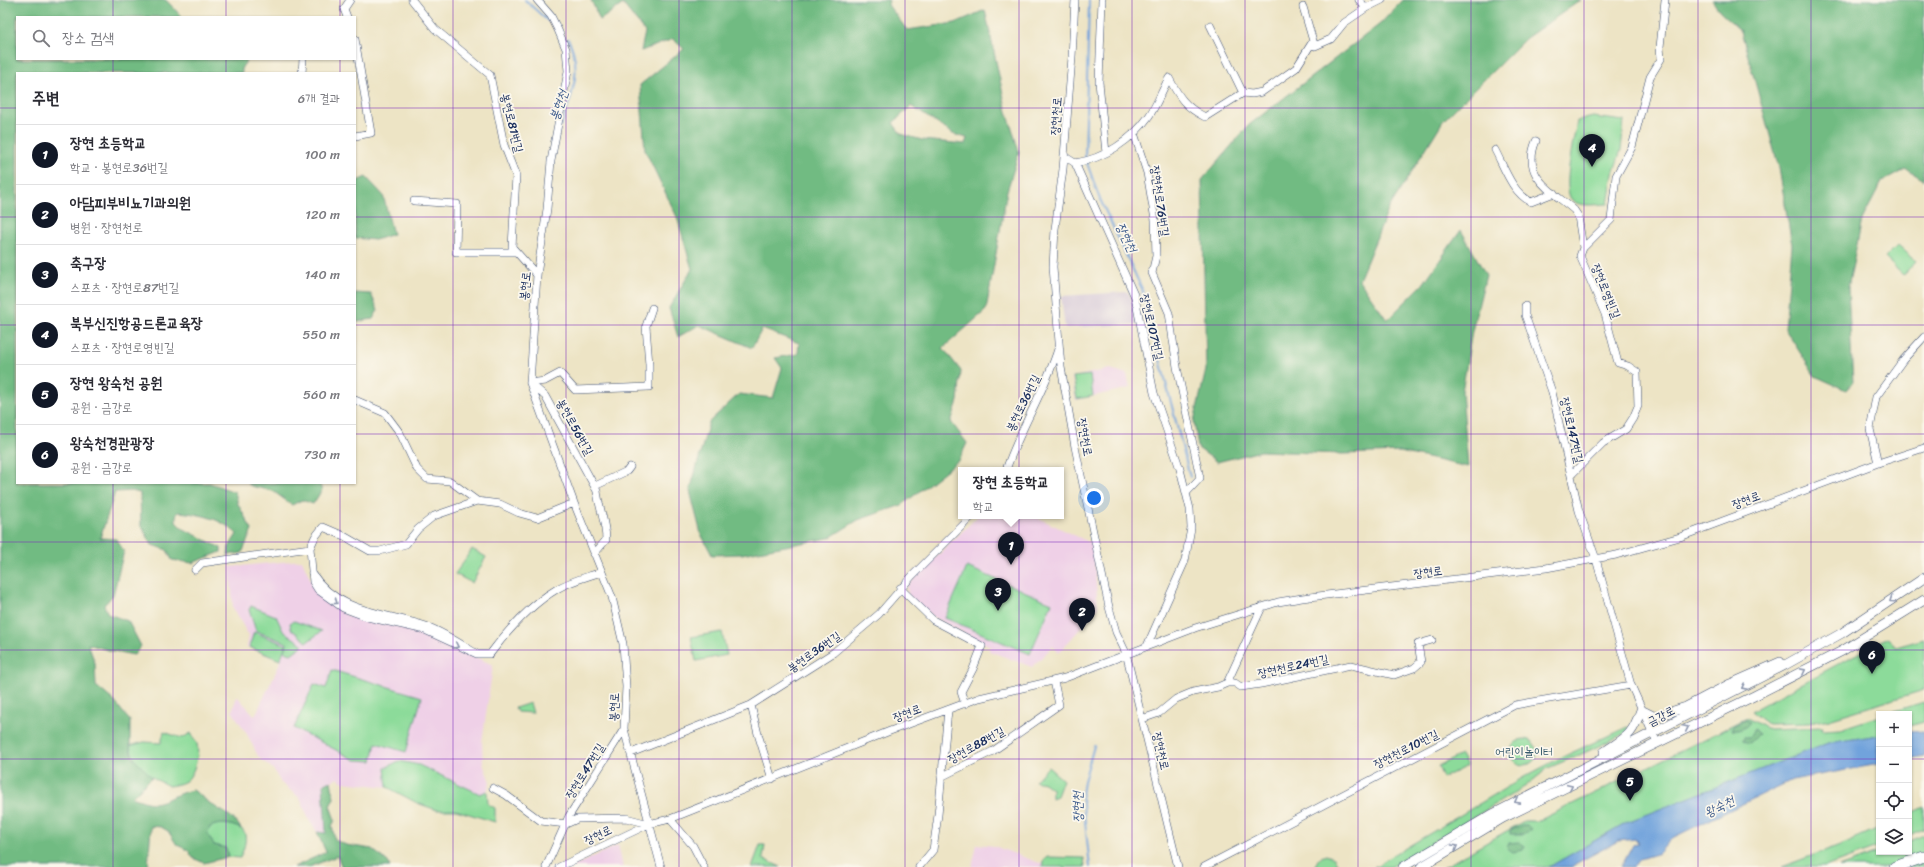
<!DOCTYPE html>
<html lang="ko">
<meta charset="utf-8">
<style>
:root{--surface:#fff;--page:#f7f7f7;--text:#2b2b33;--muted:#7c7c81;--line:#e1e1e2;--accent:#111827}
body{margin:0;font-family:Sriracha,"Poor Story",sans-serif;background:var(--page);color:var(--text)}
.controls{position:absolute;right:12px;bottom:12px;display:grid;overflow:hidden;border-radius:0px;box-shadow:0 1px 3px #0004}
.controls button{width:36px;height:36px;display:grid;place-items:center;padding:0;border:0;border-bottom:1px solid var(--line);background:var(--surface);color:var(--text);font:20px sans-serif}
.you{position:absolute;left:1094px;top:498px;width:14px;height:14px;margin:-10px;border:3px solid #fff;border-radius:50%;background:#1a73e8;box-shadow:0 0 0 6px #1a73e833}
.badge{display:grid;place-items:center;width:26px;height:26px;border-radius:50%;background:var(--accent);color:#fff;font-size:13px;font-weight:700}
.pin{position:absolute;translate:-50% -33px;filter:drop-shadow(0 1px 2px #0008)}
.pin::after{content:'';position:absolute;top:21px;width:14px;height:12px;background:inherit;clip-path:polygon(0 0,100% 0,50% 100%)}
.popup{position:absolute;left:958px;top:467px;width:106px;height:52px;box-sizing:border-box;display:grid;place-content:center;border-radius:0px;background:var(--surface);filter:drop-shadow(0 1px 3px #0005);font-size:13px;white-space:nowrap;color:var(--muted)}
.popup b{font-size:15px;color:var(--text)}
.popup::after{content:'';position:absolute;left:50%;top:100%;margin-left:-8px;border:8px solid transparent;border-top-color:var(--surface)}
.list{margin:0;padding:0;list-style:none}
h2{display:flex;justify-content:space-between;align-items:center;height:52px;margin:0;padding:0 16px;font-size:17px}
h2 small{font-size:13px;font-weight:400;color:var(--muted)}
.list li{display:grid;grid-template-columns:26px 1fr auto;gap:12px;align-items:center;box-sizing:border-box;height:60px;padding:0 16px;border-top:1px solid var(--line)}
.list b{display:block;font-size:15px;white-space:nowrap}
.list p{margin:0;font-size:13px;white-space:nowrap;color:var(--muted)}
.list em{font-size:13px;font-style:normal;color:var(--muted)}
.icon{flex:none;width:22px;height:22px;fill:none;stroke:currentColor;stroke-width:2;stroke-linecap:round;stroke-linejoin:round}
.map{position:relative;flex:none;width:1924px;height:867px;overflow:hidden}
.search{position:absolute;background:var(--surface);box-shadow:0 1px 3px #0004;left:16px;top:16px;width:340px;height:44px;display:flex;align-items:center;gap:10px;box-sizing:border-box;padding:0 14px;border-radius:0px;color:var(--muted);font-size:15px}
.panel{position:absolute;background:var(--surface);box-shadow:0 1px 3px #0004;left:16px;top:72px;width:340px;height:412px;border-radius:0px}
.map>svg:first-child{display:block}
.built{fill:#efd0e7}
.industrial{fill:#cdbed3}
.green{fill:#8cdb9a;stroke:#54857c}
.forest{fill:#71bb82;stroke:#467570;fill-rule:evenodd}
.water{fill:#71a3dc;stroke:#46699d}
.lines{fill:none;stroke-linecap:round;stroke-linejoin:round}
.stream{stroke:#71a3dc;stroke-width:2}
.minor-casing{stroke:#3a4a6d;stroke-width:8}
.major-casing{stroke:#3a4a6d;stroke-width:10}
.highway-casing{stroke:#3a4a6d;stroke-width:12}
.minor{stroke:#fff;stroke-width:7}
.major{stroke:#fff;stroke-width:9}
.highway{stroke:#fff;stroke-width:11}
.oneway{stroke:#8d97ae}
.grid{fill:none;stroke:#7b2cbf;stroke-width:1;stroke-opacity:0.55}
.labels{text-anchor:middle;stroke-width:3.5;stroke-linejoin:round;paint-order:stroke}
.street-label{font-size:12px;fill:#1b2f5e;stroke:#fbf7ec}
.park-label{font-size:12px;fill:#375a6d;stroke:#fbf7ec}
.water-label{font-size:13px;font-style:italic;fill:#39588a;stroke:#fbf7ec}
</style>
<div class="map">
<svg width="1924" height="867" viewBox="0 0 1924 867">
<rect width="100%" height="100%" fill="#fbf7ec"/>
<filter id="ink" filterUnits="userSpaceOnUse"><feTurbulence type="fractalNoise" baseFrequency=".025" numOctaves="2"/><feDisplacementMap in="SourceGraphic" scale="8" xChannelSelector="R" yChannelSelector="G"/><feConvolveMatrix kernelMatrix="1 2 1 2 8 2 1 2 1" color-interpolation-filters="sRGB"/></filter>
<filter id="wash" filterUnits="userSpaceOnUse"><feTurbulence type="fractalNoise" baseFrequency=".012" numOctaves="4" result="noise"/><feDisplacementMap in="SourceGraphic" scale="16" xChannelSelector="R" yChannelSelector="G"/><feGaussianBlur stdDeviation="0.9" result="paint"/><feColorMatrix in="noise" values="0 0 0 0 0 0 0 0 0 0 0 0 0 0 0 0 0 1.4 0 .05"/><feComposite in="paint" operator="in"/></filter>
<g filter="url(#wash)">
<rect width="100%" height="100%" fill="#ede4c5"/>
<path class="built" d="M1110 369 1127 374 1130 388 1076 400 1072 377Z
M978 516H1034L1093 544 1098 608 1059 653 1053 646 1032 667 989 651 990 646 933 617 908 595 907 586Z
M302 560 316 592 347 615 423 632 493 665 482 742 483 764 490 782 487 791 480 794 419 765 385 769 387 787 343 782 338 778 323 785 326 833 317 832 309 820 300 798 281 783 273 769 259 758 247 734 232 711 237 696 255 716 281 661 247 647 249 636 233 608 230 567Z
M977 844 994 846 1042 864V867H972Z
M618 845 623 867H572Z"/>
<path class="industrial" d="M1128 292 1136 308 1139 324 1065 328 1061 296Z"/>
<path class="green" d="M1593 117 1624 121 1621 150 1613 174 1608 204C1598 204 1580 208 1572 200 1561 190 1575 135 1577 121Z
M1898 245 1916 261 1903 275 1885 258Z
M1090 375 1093 396 1077 399 1073 377Z
M472 549 486 557 472 583 455 574Z
M967 567 1052 603 1030 654 945 618Z
M251 606 276 616 283 631 302 644V646L291 654 285 652 287 643 256 631 249 610Z
M294 621 322 631 307 642 291 629 290 623Z
M254 632 286 645 280 660 249 647Z
M722 632 727 655 696 661 691 637Z
M1888 637 1896 647 1924 639V690L1829 719 1809 723 1768 724 1751 711Z
M332 670 422 697 406 752 376 743 372 761 355 760 294 728 314 684 326 688Z
M1924 702V722L1909 726V714H1884Z
M530 703 533 713 517 712 515 708Z
M1879 716V735L1828 743 1627 822 1549 867H1444L1524 821H1538L1747 718 1769 729 1823 727 1822 730H1824L1840 729Z
M1627 727 1629 728 1626 733 1584 753 1548 768 1526 786 1391 867H1374L1524 777 1556 760Z
M164 732 182 738 191 733C193 737 196 741 197 744 200 754 194 774 187 780 182 784 175 785 169 786 151 778 134 766 130 746L144 742 161 743Z
M1511 752a13 13 0 1 1 26 0a13 13 0 1 1-26 0Z
M1461 755 1467 766 1443 778 1438 766Z
M399 761 419 765 480 794 487 791 488 804 495 808V822L456 810H437L417 803 387 787 385 768Z
M1048 767 1063 780 1057 796 1052 798V789L1044 783 1035 781Z
M1924 807V829L1909 835V814Z
M217 824C246 823 251 833 240 858L228 857 226 848 214 845 207 833 210 827Z
M1879 828V847L1825 867H1782L1845 843Z
M1924 835V867H1839L1879 852H1909V841Z
M760 845H765L763 859 781 867H752Z
M1326 855 1334 858 1339 867H1314L1319 858Z
M1048 857 1084 858 1085 867H1042L1044 859Z"/>
<path class="forest" d="M0 0H166L182 17H17V59H248L242 67V73H17V483H210L235 492 238 504 252 530 242 553 228 555 229 547 237 534C221 518 200 514 178 512L176 516V522L182 528 221 548V552L192 563 172 560 167 550 152 545 141 525 140 493 132 491 115 492 100 538 116 539 124 551 113 595 104 605 108 614 128 621 141 646 134 655 108 650 88 644 95 663 96 686 114 701 130 721V746L132 757 152 777 132 797C138 799 147 803 154 803 165 802 179 792 193 790 199 794 205 800 211 804 222 812 235 816 241 829 230 824 222 822 210 827L207 833 214 845 226 848 228 857 204 863 193 858 188 850 177 845 168 831 161 827 151 826 148 867H0Z
M591 0H889L888 5 907 30 955 23 985 10 1006 108 1019 152 1007 191 986 310 943 348 961 371 958 401 951 422 967 443 959 460 902 505 858 520 829 538 742 554 712 555 701 534 690 491 709 422 739 394 773 398 782 368 775 358 798 354 799 343 762 329 752 348 699 325 678 337 669 308 692 269 677 217 645 150 640 85 684 49 673 39 641 51 645 32 623 4 600 20ZM911 106 953 134 967 138 965 144 922 140 901 134 893 123Z
M1403 0H1581L1526 38 1443 121 1389 208 1359 280 1387 320 1423 284 1461 230 1486 275 1472 331 1462 392 1468 467 1400 452 1343 454 1261 451 1217 462 1198 448 1194 421 1206 370 1202 180 1249 125 1380 24Z
M1712 0H1924V180L1906 169 1882 182 1862 220 1848 288 1853 382 1846 390 1815 376 1785 329 1792 245 1779 168 1741 31 1720 12Z
M366 177 383 195 393 234 375 240 355 238V182Z
M355 293 371 294 378 310 373 319 355 322Z
M247 483H319L322 490 313 504 302 500 292 505 273 491 251 486Z
M1745 720 1750 722C1746 728 1739 731 1732 730L1734 726Z
M1755 729 1759 734 1750 743 1746 742 1742 739 1744 737H1750Z
M331 781 334 798 330 806 335 820 332 826 335 840 346 845 372 849 388 862 390 867H342L337 856 309 867H294L326 852 317 832 326 833 323 785Z
M1522 825H1527L1531 829 1523 834H1510V830Z
M1519 842 1525 846 1523 850 1513 852 1507 848 1509 843Z"/>
<path class="water" d="M1924 731V756L1909 759V732Z
M1879 735V764L1792 780 1672 838 1659 853 1639 859 1633 867H1621L1633 845 1638 843 1636 839 1618 841 1575 864 1573 867H1549L1627 822 1828 743Z"/>
<g class="lines">
<path class="stream" d="M525 0 548 21
M561 126C571 98 584 68 568 39
M1085 159 1089 0
M1087 163 1099 197 1142 289 1190 477
M1090 867 1082 795 1084 781 1094 746"/>
</g>
</g>
<g filter="url(#ink)">
<g class="lines">
<defs>
<path id="minor" d="M412 0 435 29 490 75 504 145 516 176 512 247 537 275
M537 0 551 16 558 30 566 49 568 71 551 161 547 209 537 275 530 383 574 503 612 597 623 644 626 687 624 729 661 867
M1075 0 1072 57 1063 169 1055 229 1053 267 1061 367 1075 447 1109 607 1116 632 1126 653 1178 867
M1102 0 1099 82 1106 153
M1359 0 1366 8
M1303 7 1313 41
M347 17 344 9 350 0
M1210 25 1243 93
M355 39 371 133 355 136
M302 73 303 59
M1169 78C1179 97 1185 107 1205 117L1243 93 1252 94 1262 92 1296 68 1313 41 1315 46 1331 39 1344 23 1366 8 1382 0
M1134 133 1147 173 1155 220 1156 256 1152 273 1169 313 1177 367 1200 478 1187 492
M1536 141C1521 177 1551 190 1574 210L1578 216 1583 248
M1495 150C1505 169 1512 192 1531 202L1554 193
M1064 156 1075 163 1135 297 1154 393 1180 469 1190 509 1191 528 1185 561 1147 646
M1075 163C1104 159 1132 140 1149 116 1157 105 1162 90 1169 78
M414 201 457 204 456 252H516
M1525 306V315L1552 392 1579 511 1596 559 1631 685 1657 743
M530 383 545 381 560 373 575 390 649 387V365L646 326 652 308
M530 383 545 396 597 491C599 508 606 523 606 540L594 554
M355 400 385 413 400 433 417 469 427 479 450 481 477 501
M1878 463 1870 429 1876 397 1903 360 1924 337
M1006 470C1020 428 1045 391 1058 349
M1571 475 1603 443 1626 429 1633 418 1638 406 1637 372 1628 366 1618 363 1605 314 1580 256 1583 248 1611 220 1616 176 1632 147 1650 77 1661 59 1660 47 1665 0
M595 486 627 471 630 467
M195 570 202 563 310 548
M312 573C338 614 385 612 426 626 443 632 461 644 477 654L425 630 367 617 343 608 318 590 313 582 310 548 315 537 323 527 344 536 370 551H380L406 544 418 529 434 516 477 501 500 504 519 513 537 518 574 503
M900 588 933 620 982 646 973 669 961 692 965 704
M477 654H490C509 629 530 605 557 589 570 581 587 577 601 572
M1227 683 1262 607
M751 705 758 734 772 779
M1142 719 1159 713 1176 699 1193 692 1218 687 1227 683H1235L1241 687 1261 684 1351 665 1394 675 1414 668 1421 662 1418 644 1432 640
M631 753 751 705 833 653 879 614 912 576 972 516
M941 777 993 751 1059 705 1054 681
M493 788 506 795 541 821 566 824 577 819 626 818 649 824
M670 819 693 846 704 867
M546 867 569 816 624 729
M559 867 649 824 670 819 890 731 979 698 1065 678 1195 628 1278 602 1302 598 1546 568 1616 555 1680 537 1878 463 1924 448
M919 867 933 850 938 815 948 710
M1204 867 1515 705 1631 685"/>
<path id="major" d="M1604 752C1627 736 1631 738 1641 710L1655 717 1686 707 1730 684 1780 662
M1403 867 1491 815 1785 665 1842 633 1924 578
M1421 867 1503 818 1754 696 1842 651 1924 600"/>
<path id="highway" d="M1895 867 1924 857"/>
</defs>
<use href="#minor" class="minor-casing"/>
<use href="#major" class="major-casing"/>
<use href="#highway" class="highway-casing"/>
<use href="#minor" class="minor"/>
<use href="#major" class="major"/>
<use href="#highway" class="highway"/>
</g>
<defs><path id="oneway-chevron" d="M-2-3.5L2.5 0L-2 3.5" fill="none" stroke-width="1.6" stroke-linecap="round" stroke-linejoin="round"/></defs>
<g class="oneway">
<use href="#oneway-chevron" transform="translate(1892 600) rotate(145)"/>
<use href="#oneway-chevron" transform="translate(335 602) rotate(36)"/>
<use href="#oneway-chevron" transform="translate(456 646) rotate(25)"/>
<use href="#oneway-chevron" transform="translate(1803 671) rotate(-27)"/>
<use href="#oneway-chevron" transform="translate(1744 687) rotate(153)"/>
<use href="#oneway-chevron" transform="translate(1686 728) rotate(-25)"/>
<use href="#oneway-chevron" transform="translate(1570 787) rotate(-25)"/>
<use href="#oneway-chevron" transform="translate(1517 801) rotate(152)"/>
<use href="#oneway-chevron" transform="translate(1455 847) rotate(-31)"/>
</g>
</g>
<path class="grid" d="M113 0V17M226 0V17M340 0V17M453 0V867M566 0V867M679 0V867M792 0V867M905 0V867M1019 0V867M1132 0V867M1245 0V867M1358 0V867M1471 0V867M1584 0V867M1698 0V867M1811 0V867M113 59V73M226 59V73M340 59V73M0 108H17M355 108H1924M0 217H17M355 217H1924M0 325H17M355 325H1924M0 434H17M355 434H1924M113 483V867M226 483V867M340 483V867M0 542H1924M0 650H1924M0 759H1879M1909 759H1924"/>
<g class="labels">
<g class="street-label">
<text transform="translate(1056 116) rotate(-86)" y="4">장현천로</text>
<text transform="translate(512 123) rotate(76)" y="4">봉현로81번길</text>
<text transform="translate(1160 201) rotate(82)" y="4">장현천로76번길</text>
<text transform="translate(525 286) rotate(-84)" y="4">봉현로</text>
<text transform="translate(1606 291) rotate(68)" y="4">장현로영빈길</text>
<text transform="translate(1152 327) rotate(77)" y="4">장현로107번길</text>
<text transform="translate(1023 403) rotate(-64)" y="4">봉현로36번길</text>
<text transform="translate(575 427) rotate(61)" y="4">봉현로56번길</text>
<text transform="translate(1572 430) rotate(77)" y="4">장현로147번길</text>
<text transform="translate(1085 437) rotate(80)" y="4">장현천로</text>
<text transform="translate(1746 500) rotate(-20)" y="4">장현로</text>
<text transform="translate(1428 572) rotate(-7)" y="4">장현로</text>
<text transform="translate(814 652) rotate(-35)" y="4">봉현로36번길</text>
<text transform="translate(1293 666) rotate(-12)" y="4">장현천로24번길</text>
<text transform="translate(614 707) rotate(-87)" y="4">봉현로</text>
<text transform="translate(907 713) rotate(-20)" y="4">장현로</text>
<text transform="translate(1661 716) rotate(-27)" y="4">금강로</text>
<text transform="translate(976 745) rotate(-29)" y="4">장현로88번길</text>
<text transform="translate(1406 749) rotate(-27)" y="4">장현천로10번길</text>
<text transform="translate(1161 751) rotate(77)" y="4">장현천로</text>
<text transform="translate(585 771) rotate(-58)" y="4">장현로47번길</text>
<text transform="translate(598 835) rotate(-25)" y="4">장현로</text>
</g>
<g class="park-label">
<text x="1524" y="756">어린이놀이터</text>
</g>
<g class="water-label">
<text transform="translate(558 105) rotate(-71)" y="5">봉현천</text>
<text transform="translate(1127 237) rotate(65)" y="5">장현천</text>
<text transform="translate(1719 806) rotate(-27)" y="5">왕숙천</text>
<text transform="translate(1077 807) rotate(-91)" y="5">장현천</text>
</g>
</g>
</svg>
<div class="controls">
<button>+</button>
<button>−</button>
<button><svg class="icon" aria-label="locate" viewBox="0 0 24 24"><circle cx="12" cy="12" r="6"/><path d="M12 2v4M12 18v4M2 12h4M18 12h4"/></svg></button>
<button><svg class="icon" aria-label="layers" viewBox="0 0 24 24"><path d="M12 4l9 5-9 5-9-5zM3 14l9 5 9-5"/></svg></button>
</div>
<div class="you"></div>
<div class="pin badge" style="left:1011px;top:565px">1</div>
<div class="popup"><b>장현 초등학교</b>학교</div>
<div class="pin badge" style="left:1082px;top:631px">2</div>
<div class="pin badge" style="left:998px;top:611px">3</div>
<div class="pin badge" style="left:1592px;top:167px">4</div>
<div class="pin badge" style="left:1630px;top:801px">5</div>
<div class="pin badge" style="left:1872px;top:674px">6</div>
<div class="search"><svg class="icon" aria-label="search" viewBox="0 0 24 24"><circle cx="10" cy="10" r="6"/><path d="M15 15l6 6"/></svg>장소 검색</div>
<section class="panel">
<h2>주변<small>6개 결과</small></h2>
<ul class="list">
<li><span class="badge">1</span><div><b>장현 초등학교</b><p>학교 · 봉현로36번길</p></div><em>100 m</em></li>
<li><span class="badge">2</span><div><b>아담피부비뇨기과의원</b><p>병원 · 장현천로</p></div><em>120 m</em></li>
<li><span class="badge">3</span><div><b>축구장</b><p>스포츠 · 장현로87번길</p></div><em>140 m</em></li>
<li><span class="badge">4</span><div><b>북부신진항공드론교육장</b><p>스포츠 · 장현로영빈길</p></div><em>550 m</em></li>
<li><span class="badge">5</span><div><b>장현 왕숙천 공원</b><p>공원 · 금강로</p></div><em>560 m</em></li>
<li><span class="badge">6</span><div><b>왕숙천경관광장</b><p>공원 · 금강로</p></div><em>730 m</em></li>
</ul>
</section>
</div>
